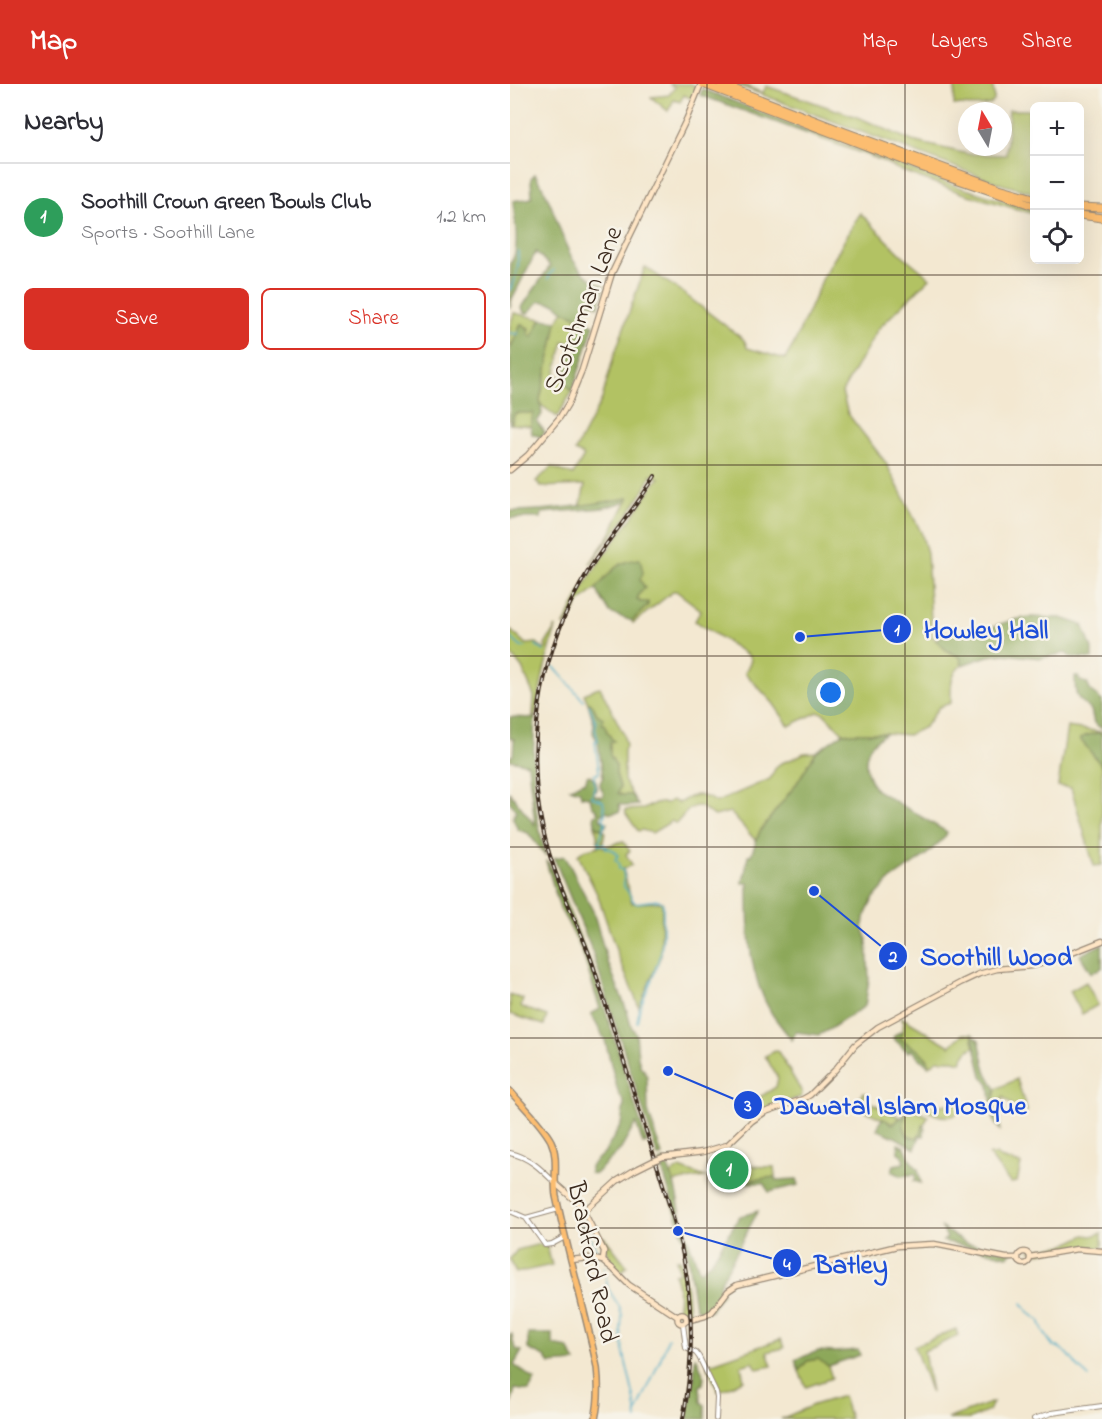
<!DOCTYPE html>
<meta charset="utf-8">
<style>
:root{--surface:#fff;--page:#f2f2f3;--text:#2b2b33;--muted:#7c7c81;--line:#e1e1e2;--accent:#d93025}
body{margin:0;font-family:"Indie Flower",sans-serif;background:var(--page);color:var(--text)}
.controls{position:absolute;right:18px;top:18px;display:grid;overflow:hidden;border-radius:9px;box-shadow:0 6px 24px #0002}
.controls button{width:54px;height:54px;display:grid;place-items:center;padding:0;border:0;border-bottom:2px solid var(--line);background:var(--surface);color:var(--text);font:30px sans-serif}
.compass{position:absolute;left:448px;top:18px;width:54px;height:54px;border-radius:50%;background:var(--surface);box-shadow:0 6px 24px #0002;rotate:350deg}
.you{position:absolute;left:321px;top:609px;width:21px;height:21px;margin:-15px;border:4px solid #fff;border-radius:50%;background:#1a73e8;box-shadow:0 0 0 9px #1a73e833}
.badge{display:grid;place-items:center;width:39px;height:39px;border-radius:50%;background:var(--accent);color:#fff;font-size:20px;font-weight:700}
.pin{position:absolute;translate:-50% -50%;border:3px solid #fff;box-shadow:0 2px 6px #0006}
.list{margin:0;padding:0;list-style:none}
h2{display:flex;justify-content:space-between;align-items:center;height:78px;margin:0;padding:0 24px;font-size:26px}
h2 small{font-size:20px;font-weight:400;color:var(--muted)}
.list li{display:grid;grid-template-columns:39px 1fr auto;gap:18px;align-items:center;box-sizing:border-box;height:108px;padding:0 24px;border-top:2px solid var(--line)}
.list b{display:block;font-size:22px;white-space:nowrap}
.list p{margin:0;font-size:20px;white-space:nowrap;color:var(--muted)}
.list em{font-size:20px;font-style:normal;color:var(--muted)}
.actions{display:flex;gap:12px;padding:18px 24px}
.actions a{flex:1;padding:14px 0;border:2px solid var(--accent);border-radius:9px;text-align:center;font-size:21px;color:var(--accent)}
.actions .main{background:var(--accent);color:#fff}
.icon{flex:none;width:33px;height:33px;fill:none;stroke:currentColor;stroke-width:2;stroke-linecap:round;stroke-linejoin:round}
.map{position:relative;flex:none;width:592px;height:1335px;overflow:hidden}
header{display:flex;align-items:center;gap:36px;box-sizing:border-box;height:84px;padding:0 30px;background:var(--accent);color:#fff}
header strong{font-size:28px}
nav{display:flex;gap:33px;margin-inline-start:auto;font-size:21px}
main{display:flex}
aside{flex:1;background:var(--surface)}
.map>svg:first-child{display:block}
.green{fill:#b2c264;stroke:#767641;stroke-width:1.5}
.forest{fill:#8da85a;stroke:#64693c;stroke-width:1.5}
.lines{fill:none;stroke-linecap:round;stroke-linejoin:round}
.stream{stroke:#47aac7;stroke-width:1.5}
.tertiary-casing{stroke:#978978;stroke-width:6}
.secondary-casing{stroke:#978978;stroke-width:7}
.primary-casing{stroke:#978978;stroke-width:8}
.motorway-casing{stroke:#978978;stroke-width:9}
.tertiary{stroke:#fff;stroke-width:4}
.secondary{stroke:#fee5c5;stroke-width:4.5}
.primary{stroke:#fcbd6f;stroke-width:5}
.motorway{stroke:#fcbd6f;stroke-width:7}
.rail-casing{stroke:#3b2a1e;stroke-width:4}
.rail{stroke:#f7f3e8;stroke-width:1.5;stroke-dasharray:4.5;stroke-linecap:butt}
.secondary-bridge-casing{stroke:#978978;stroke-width:7;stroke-linecap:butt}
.secondary-bridge{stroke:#fee5c5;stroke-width:4.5}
.grid{fill:none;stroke:#3b2a1e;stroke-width:1.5;stroke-opacity:0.55}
.labels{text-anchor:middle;stroke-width:5;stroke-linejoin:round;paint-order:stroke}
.street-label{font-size:26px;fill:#3b2a1e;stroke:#f7f3e8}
.leader{fill:none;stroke:#1d4ed8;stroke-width:2}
.callout-dot{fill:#1d4ed8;stroke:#f7f3e8;stroke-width:2}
.mark-label{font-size:18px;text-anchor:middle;font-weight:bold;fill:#fff}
.callout-label{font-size:27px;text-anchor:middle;font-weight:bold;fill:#1d4ed8;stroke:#f7f3e8;stroke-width:5;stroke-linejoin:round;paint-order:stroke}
</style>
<header>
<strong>Map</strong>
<nav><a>Map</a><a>Layers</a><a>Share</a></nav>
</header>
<main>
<aside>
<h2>Nearby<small></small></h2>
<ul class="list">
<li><span class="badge" style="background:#2e9e5b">1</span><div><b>Soothill Crown Green Bowls Club</b><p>Sports · Soothill Lane</p></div><em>1.2 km</em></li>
</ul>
<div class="actions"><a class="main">Save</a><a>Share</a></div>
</aside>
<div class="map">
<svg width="592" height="1335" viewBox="0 0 592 1335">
<rect width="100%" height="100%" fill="#f7f3e8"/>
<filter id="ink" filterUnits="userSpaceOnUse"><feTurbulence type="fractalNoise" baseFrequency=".0167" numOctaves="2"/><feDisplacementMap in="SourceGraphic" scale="12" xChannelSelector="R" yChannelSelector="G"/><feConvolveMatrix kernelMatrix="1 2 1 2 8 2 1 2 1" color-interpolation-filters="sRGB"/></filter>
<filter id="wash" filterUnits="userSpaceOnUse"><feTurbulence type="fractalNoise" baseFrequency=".008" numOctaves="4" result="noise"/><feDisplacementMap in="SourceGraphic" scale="24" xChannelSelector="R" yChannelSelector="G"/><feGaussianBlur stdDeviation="1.35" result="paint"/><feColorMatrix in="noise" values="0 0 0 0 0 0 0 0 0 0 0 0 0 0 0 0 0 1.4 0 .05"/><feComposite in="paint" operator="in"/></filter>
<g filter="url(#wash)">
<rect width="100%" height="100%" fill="#f3e8d1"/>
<path class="green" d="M159 0H180L187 3 182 15 174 11 170 18 164 16 158 27 141 13 159 11 165 3Z
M224 0H231L253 9 256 2 350 34 402 57 458 70 496 71 499 26H519L518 72 524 73V109L491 100 429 77Z
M445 0H482C483 4 485 11 484 16 481 25 453 21 444 21Z
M302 48 446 102 524 126V130L452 109 392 87 370 76 301 51Z
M350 129 391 170 420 194 368 245 332 308 338 330 376 379 411 448 417 469 422 552 436 566 450 573 452 581C439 590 441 605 441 619L429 623 415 643 398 651 375 649H333L313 629 308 628 279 642 263 619 235 589 241 576 239 572 185 537 191 526 166 507H164L123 539 122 537 138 521 127 516 130 509 106 483 86 505 69 519 56 541H54C64 520 75 499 88 480 107 452 129 426 146 397L150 394 141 390C139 407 93 463 80 480L99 452 118 414 70 423 75 401 31 403 26 397 42 383 63 391 74 372 65 367 92 315 103 275 135 183 172 208 234 256 236 260 237 264 275 275 284 260 313 194Z
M54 227 66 232 68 251 66 259 54 257 45 291 54 294 53 296 62 308 47 333 31 321 30 315 43 259 47 237Z
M4 229 31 235 22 253 18 252 19 244 11 240 0 266V242Z
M5 329H24L21 342 1 340Z
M46 543 34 586 25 633 23 632 24 612 12 584 0 569V546L16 560 27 559 34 566 36 564 35 561Z
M90 603 113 649 116 662 114 666V696L122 711H112L108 709 110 702 106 690V682L100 671V658L103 657C98 651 98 646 92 640L93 634 87 630 82 620 78 619 74 610 86 604Z
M557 643 592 648V650L586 649 570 655 592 682V781L584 782 561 704 548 702Z
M306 668 287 699 250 747 246 757 220 728 205 732C199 730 197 727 193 724 183 716 172 733 166 740L162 737 142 749 132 746 128 747 116 730 115 726 134 725 145 719H157L162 716 169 719C186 708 189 709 207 718L260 695 266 683 271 679 280 676 294 669Z
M85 741 95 747 92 762 94 763 113 757 120 767 116 770 122 781 113 785 122 819 152 818 151 871 129 923 108 872 88 812 68 771 74 766 89 762Z
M576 898 588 921 572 930 560 907Z
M0 911 13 915 11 923 37 932 34 941 0 930Z
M391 933 440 962 453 950H462L465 963C458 964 454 972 451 978L444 976H427L420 982 418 975 391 955 394 939Z
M267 966 292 1008 291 1013 254 1025 244 1032 237 1024 228 1030 227 1023 230 1022 232 1024 266 1003 268 994 255 972Z
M507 995 517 1027 516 1028 502 1021 493 1013 489 1024 490 1039C480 1029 483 1017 486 1005Z
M353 1008 356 1009 354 1015 390 1033 383 1040 351 1025 348 1022 351 1015 350 1013Z
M449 1018C452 1039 429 1033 418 1027L419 1023Z
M399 1023 418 1032 411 1049 406 1054 398 1052C391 1039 393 1036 399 1023Z
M481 1070 484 1072 486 1070 490 1074 511 1080 507 1098 500 1099 479 1071Z
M213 1077 228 1081 224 1096 209 1092Z
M236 1082 264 1083 265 1093 231 1097Z
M170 1084 195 1093 164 1098 161 1090Z
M592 1149V1164L567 1162 528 1169 521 1166 555 1161 575 1151 582 1152Z
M91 1153 95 1154 117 1182 110 1189 102 1180Z
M30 1160 33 1163H37L42 1181 6 1189 0 1175 7 1166Z
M166 1174 167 1176 170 1175 177 1205 179 1229H165C171 1218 169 1201 164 1190L169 1189Z
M446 1245 448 1252 414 1267 421 1309 404 1262Z
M271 1255 274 1264 257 1268 262 1282 247 1285 243 1278 231 1282 234 1296C225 1299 218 1305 208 1307L197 1281Z
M308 1275 318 1282 322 1294 296 1303 289 1287 297 1277Z
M333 1312 340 1335H271L303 1321Z
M483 1318 479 1327 460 1335H437Z"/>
<path class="forest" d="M192 5 302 48 301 51 190 11Z
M25 90C33 103 40 117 45 132 57 164 61 187 94 202L89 222 78 218 73 237 84 241 62 308 53 296 68 251 66 232 54 227 46 220 30 217 18 229H14L12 223 40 182 26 168 2 215 0 224 1 178C11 166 4 133 3 117L22 114 21 94Z
M31 235 47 237 43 259 30 315 32 330 27 338 35 348 31 353 22 350 21 342 23 329H5L0 341V266L11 240 19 245 18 251 22 253Z
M118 414 117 417 94 424 32 429 31 434H0V427C40 427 79 421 118 414Z
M130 475 133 489 130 496 135 504 130 509 127 515 130 518H138V521L122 537 100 529 86 505C101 488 106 477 130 475Z
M519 533 551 534 573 541 582 565V575L560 573 556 569 531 574 495 570 478 572 452 581 450 573 436 566 426 556 436 549 456 551 503 536Z
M565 592H568L570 597 577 599 580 606 592 617V645L584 639 581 626C565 614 565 611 565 592Z
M78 619 82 620 87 630 93 634 92 640H94C96 646 99 653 104 657L100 658V671L106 682V690L110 703 108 709 112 711H122L128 721 116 722 109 720 110 726 109 728 100 729 97 727 93 729 90 733 91 736 97 739 95 743 92 745 85 741 84 731H86L88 728 85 724 82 722 80 713 71 712 70 707 60 704 76 697 77 692 80 691 86 697 87 705 83 707 85 711 92 713 94 710C90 702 88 701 93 693L88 658 83 649 84 640Z
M0 633 23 634 25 633C22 683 22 723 36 772L18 749 8 746 3 734 6 726 0 718V709L25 741 18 680 0 676V672H3L4 655 0 654Z
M333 649H375C371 653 363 658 360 663 352 678 357 693 366 706L437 748 435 753 415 772 380 796 363 815 354 834 353 843 357 855 359 895 355 922 320 945 309 951 286 948 282 956C276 948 268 939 262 930 237 889 238 846 238 799H232L235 790 238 771H241L250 747 287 699 306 668Z
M586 649 592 650V682L570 655 575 652Z
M55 772 83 827 97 876 117 927 121 942 126 950 128 973 131 984 134 986 137 993 138 1027 152 1071 148 1073 81 864 44 774Z
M36 777H38L81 880 137 1059 133 1060 126 1039 111 1065 85 1090 80 1089V1082L95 1068 111 1041 114 1019 108 1008 95 956 81 930 90 925 72 867 57 837 50 825Z
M592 860V884L581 889 570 871Z
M392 947 391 955C401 963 416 967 419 981L418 982 400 965 398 968 383 954 386 950Z
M462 950 469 956 476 987 486 1005C483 1017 480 1029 490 1039V1046L484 1038 479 1001 472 992Z
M397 1022 399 1023C393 1036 391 1039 398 1052L407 1054 411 1049 413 1041H415L414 1052H410L405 1065 387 1054 367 1045 372 1034 383 1040 394 1031Z
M388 1060 395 1063 401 1077 408 1085 411 1099 404 1097 406 1094 405 1090 391 1092 382 1087 384 1081 394 1079 392 1070 389 1069Z
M155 1076 164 1098 174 1145 190 1188 203 1175 229 1133 248 1127 209 1201 212 1210 201 1226 193 1229 185 1223 176 1162 150 1078Z
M265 1093 266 1096 287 1095 289 1101 259 1108 253 1099H236V1097Z
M432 1144 456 1159 503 1168 497 1172 433 1157 437 1154Z
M0 1250H2L3 1258 7 1266 12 1267 4 1281 25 1296 19 1307 5 1305 0 1326Z
M18 1250H43V1261L58 1264 66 1278 40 1280 35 1273 18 1265Z
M348 1266 350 1271 318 1282 308 1275 297 1277 289 1287 285 1276 308 1267 325 1268Z
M185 1273 187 1274 194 1293 193 1300 190 1302 191 1318 195 1321V1335H177L184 1297Z"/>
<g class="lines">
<path class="stream" d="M38 195 40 190 44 186
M0 206C3 199 7 190 8 182 9 176 7 172 8 167
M0 249 7 250 8 247
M0 553 11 563H16
M26 561 34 567
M44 583 73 616
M79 621 86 639 85 645 88 657H85L89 687 88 690H84L85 701 82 713 93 717 95 730 93 735 96 738C92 744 92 751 89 758L90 761 94 760 96 764C101 765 106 766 108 771L105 776 109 779V785L113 786 114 794V803C120 807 119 813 125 819L149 816 153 820V852L151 868 143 893
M127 938 130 923 142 895
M69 1137 74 1142 89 1171
M94 1183 98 1205 109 1222 112 1232 111 1245 113 1266 124 1313 127 1335
M512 1219 519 1229 529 1236 534 1249
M535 1250 543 1262 548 1263 558 1270 569 1284 579 1293
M127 1328 151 1274 158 1254"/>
</g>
</g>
<g filter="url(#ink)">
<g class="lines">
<defs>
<path id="tertiary" d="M0 1069C19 1073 31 1085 45 1099
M0 1127 16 1134 35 1161 42 1160 55 1153
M16 1134 49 1125
M173 1240 176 1264 186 1269 189 1273 206 1308 207 1314 206 1335
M524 1335 542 1329 592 1322"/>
<path id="secondary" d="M0 386 18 371 50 333 59 318 72 286 102 189 177 34 191 0
M153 1073 193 1068 217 1061 242 1037 255 1028 293 1015 300 1011 325 986 345 961 368 943 452 898 469 890 487 885 521 882 542 877 592 857
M45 1099 71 1122 94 1167 93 1177
M74 1127 107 1097 123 1087 143 1077
M508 1174a6 6 0 1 1 12 0a6 6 0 1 1-12 0Z
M520 1173 567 1165 592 1167
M61 1176 79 1174 93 1177 103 1185 119 1201 168 1233
M167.5 1235a4.5 4.5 0 1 1 9 0a4.5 4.5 0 1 1-9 0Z
M176 1237 195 1232 202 1228 218 1207 227 1201 387 1162 424 1160 496 1174H508"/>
<path id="primary" d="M0 1007C13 1022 32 1040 41 1057 49 1074 43 1094 46 1112 58 1170 75 1226 87 1283 89 1301 89 1318 85 1335"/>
<path id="motorway" d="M193 0 411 83 524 122
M211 0 335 48 489 104 524 114
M570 123 592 124
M570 131 592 134"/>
</defs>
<use href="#tertiary" class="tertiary-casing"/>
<use href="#secondary" class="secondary-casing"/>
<use href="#primary" class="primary-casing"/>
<use href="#motorway" class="motorway-casing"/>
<use href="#tertiary" class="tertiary"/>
<use href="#secondary" class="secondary"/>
<use href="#primary" class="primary"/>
<use href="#motorway" class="motorway"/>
<defs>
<path id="rail" d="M145 392C126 424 100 452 80 484 67 505 56 526 48 549 20 625 17 708 44 784 55 817 72 848 83 881 99 930 114 979 130 1028 144 1072 159 1117 171 1162 184 1220 184 1277 173 1335"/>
</defs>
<use href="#rail" class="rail-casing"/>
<use href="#rail" class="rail"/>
<defs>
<path id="secondary-bridge" d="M143 1077 153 1073"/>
</defs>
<use href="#secondary-bridge" class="secondary-bridge-casing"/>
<use href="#secondary-bridge" class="secondary-bridge"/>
</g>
</g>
<path class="grid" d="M197 0V1335M395 0V1335M0 191H592M0 381H592M0 572H592M0 763H592M0 954H592M0 1144H592"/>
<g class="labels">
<g class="street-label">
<text transform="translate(72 225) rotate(-69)" y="9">Scotchman Lane</text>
<text transform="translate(84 1178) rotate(78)" y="9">Bradford Road</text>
</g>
</g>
<path class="leader" d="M290 553L387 545M304 807L383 872M158 987L238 1021M168 1147L277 1179"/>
<g class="callout-dot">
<circle cx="290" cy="553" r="6"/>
<circle cx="304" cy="807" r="6"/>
<circle cx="158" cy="987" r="6"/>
<circle cx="168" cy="1147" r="6"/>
<circle cx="387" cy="545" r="15"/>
<circle cx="383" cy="872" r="15"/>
<circle cx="238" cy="1021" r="15"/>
<circle cx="277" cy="1179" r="15"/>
</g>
<g class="mark-label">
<text x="387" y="551">1</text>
<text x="383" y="878">2</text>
<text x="238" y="1027">3</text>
<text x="277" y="1186">4</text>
</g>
<g class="callout-label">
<text x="476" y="554">Howley Hall</text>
<text x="486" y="881">Soothill Wood</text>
<text x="391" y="1030">Dawatal Islam Mosque</text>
<text x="341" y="1189">Batley</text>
</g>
</svg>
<div class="controls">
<button>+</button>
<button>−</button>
<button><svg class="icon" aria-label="locate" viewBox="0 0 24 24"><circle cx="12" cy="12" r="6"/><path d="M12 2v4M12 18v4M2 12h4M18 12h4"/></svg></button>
</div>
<svg class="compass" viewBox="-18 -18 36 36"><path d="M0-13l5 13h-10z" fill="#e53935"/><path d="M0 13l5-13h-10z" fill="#7c7c81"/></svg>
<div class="you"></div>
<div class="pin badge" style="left:219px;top:1086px;background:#2e9e5b">1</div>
</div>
</main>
